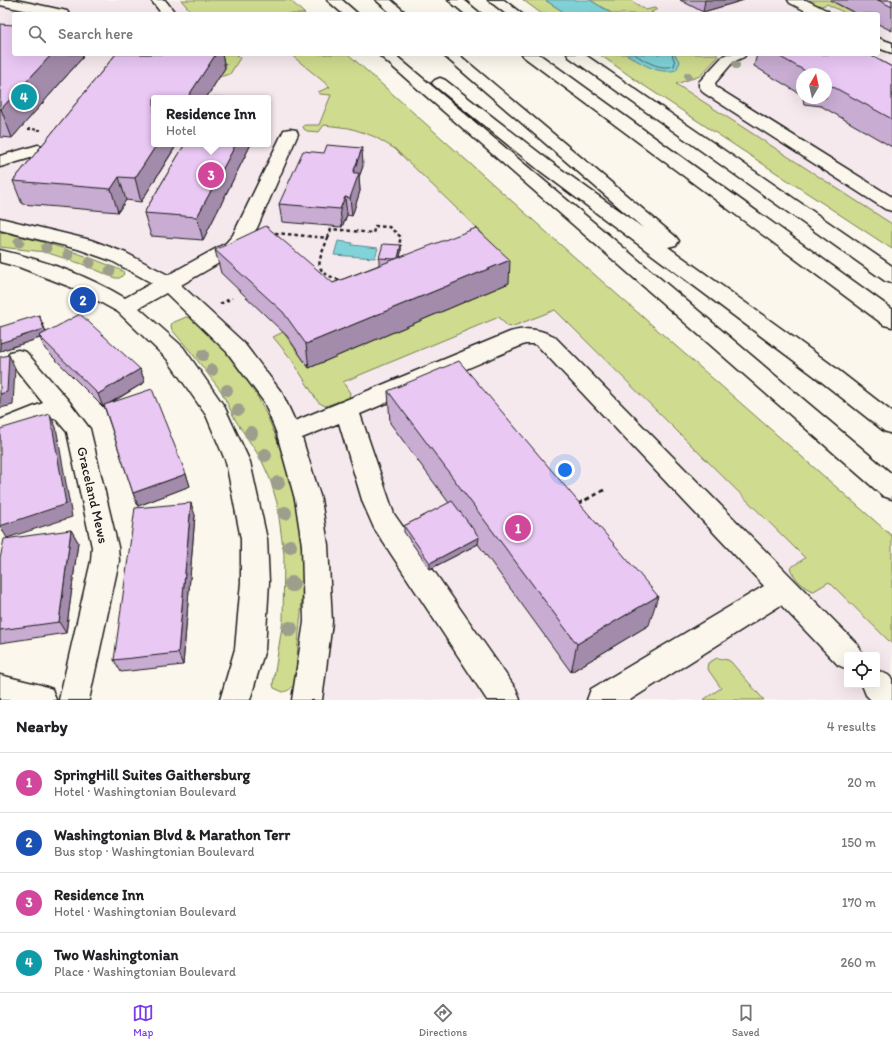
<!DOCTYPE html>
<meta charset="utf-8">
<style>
:root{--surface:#fff;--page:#f6f6f6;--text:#202124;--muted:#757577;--line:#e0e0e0;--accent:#7c3aed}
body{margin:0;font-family:Itim,sans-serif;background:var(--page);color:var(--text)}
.controls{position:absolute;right:12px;bottom:12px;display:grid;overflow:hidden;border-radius:4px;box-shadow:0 4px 16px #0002}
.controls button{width:36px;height:36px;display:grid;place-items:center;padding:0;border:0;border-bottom:1px solid var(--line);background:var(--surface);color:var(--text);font:20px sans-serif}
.compass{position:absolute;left:796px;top:68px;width:36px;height:36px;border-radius:50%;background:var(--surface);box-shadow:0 4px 16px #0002;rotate:9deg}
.you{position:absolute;left:565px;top:470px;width:14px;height:14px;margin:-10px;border:3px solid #fff;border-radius:50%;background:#1a73e8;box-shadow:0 0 0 6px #1a73e833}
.badge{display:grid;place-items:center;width:26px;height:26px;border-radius:50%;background:var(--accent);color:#fff;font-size:13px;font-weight:700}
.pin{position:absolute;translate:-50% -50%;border:2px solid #fff;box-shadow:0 1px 4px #0006}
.popup{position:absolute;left:151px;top:95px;width:120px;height:52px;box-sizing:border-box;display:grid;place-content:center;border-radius:4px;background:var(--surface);filter:drop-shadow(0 1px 3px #0005);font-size:13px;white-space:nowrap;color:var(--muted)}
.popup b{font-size:15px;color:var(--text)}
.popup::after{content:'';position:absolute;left:50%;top:100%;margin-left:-8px;border:8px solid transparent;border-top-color:var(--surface)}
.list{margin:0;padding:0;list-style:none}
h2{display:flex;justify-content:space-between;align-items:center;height:52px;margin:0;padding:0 16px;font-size:17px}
h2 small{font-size:13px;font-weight:400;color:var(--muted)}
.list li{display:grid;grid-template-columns:26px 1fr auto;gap:12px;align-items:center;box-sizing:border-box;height:60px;padding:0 16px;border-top:1px solid var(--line)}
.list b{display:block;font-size:15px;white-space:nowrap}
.list p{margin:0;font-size:13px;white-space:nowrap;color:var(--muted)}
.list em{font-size:13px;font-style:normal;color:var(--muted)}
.icon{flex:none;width:22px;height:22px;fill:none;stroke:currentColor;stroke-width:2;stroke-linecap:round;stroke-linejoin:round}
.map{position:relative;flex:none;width:892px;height:700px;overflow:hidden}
.search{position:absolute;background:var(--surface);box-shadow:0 4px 16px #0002;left:12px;right:12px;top:12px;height:44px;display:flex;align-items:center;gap:10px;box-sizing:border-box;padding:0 14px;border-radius:4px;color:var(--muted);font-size:15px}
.sheet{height:292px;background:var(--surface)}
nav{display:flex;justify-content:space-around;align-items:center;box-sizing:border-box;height:56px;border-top:1px solid var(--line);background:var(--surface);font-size:11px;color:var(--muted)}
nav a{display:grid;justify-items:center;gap:2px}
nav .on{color:var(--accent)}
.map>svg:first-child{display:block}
.built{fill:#f6e9ee;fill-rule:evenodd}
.green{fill:#cfdb8e;stroke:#767c55}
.water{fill:#81d3d9;stroke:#598a8d}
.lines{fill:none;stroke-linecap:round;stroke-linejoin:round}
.shore{stroke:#446568;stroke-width:1}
.minor-casing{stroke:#1c1c1c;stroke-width:3}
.highway-casing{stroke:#1c1c1c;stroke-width:3}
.path-far2{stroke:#1c1c1c;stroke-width:2;stroke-dasharray:3 2;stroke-linecap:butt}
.path-far1{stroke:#1c1c1c;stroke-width:2.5;stroke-dasharray:3.5 3;stroke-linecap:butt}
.path{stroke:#1c1c1c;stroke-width:3;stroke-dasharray:5 3.5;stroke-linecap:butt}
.minor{fill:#fbf7ec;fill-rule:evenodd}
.highway{fill:#fbf7ec;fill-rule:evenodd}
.tree{fill:#9e9e8c}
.wall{fill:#c8acd2;stroke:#1c1c1c}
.shaded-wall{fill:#a38cab;stroke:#1c1c1c}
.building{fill:#e9c8f4;stroke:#1c1c1c}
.labels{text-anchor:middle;stroke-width:3;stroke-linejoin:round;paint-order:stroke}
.street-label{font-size:14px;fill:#1c1c1c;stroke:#fbf7ec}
</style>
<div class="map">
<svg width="892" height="700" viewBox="0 0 892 700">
<rect width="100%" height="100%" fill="#fbf7ec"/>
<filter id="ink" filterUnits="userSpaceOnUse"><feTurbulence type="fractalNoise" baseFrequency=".025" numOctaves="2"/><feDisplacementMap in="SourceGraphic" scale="8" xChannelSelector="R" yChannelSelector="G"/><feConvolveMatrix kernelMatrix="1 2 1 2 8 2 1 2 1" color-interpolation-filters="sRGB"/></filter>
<g filter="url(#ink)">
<path class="built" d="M0 0H194L206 14H14V54H300L892 609V700H312L320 531 238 343 112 251 0 222ZM154 98H268V144H154ZM847 655H877V685H847Z
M524 0H892V244L603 54H878V14H545ZM802 74H826V98H802Z"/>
<path class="green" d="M181 0H290L305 14H193Z
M523 0H545L567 14H542Z
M590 0H630L646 10 654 8 658 9 651 12 654 14H613Z
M809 0H829L856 14H847L827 4 819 7 814 6Z
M177 54H236L240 58 230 74 219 77 227 64 210 63Z
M290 54H348L562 246 892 536V644L829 582 814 591C805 590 793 577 790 568L805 558 555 310 511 327 507 326 499 317 343 382 350 393 349 398 325 406 318 402 292 360 273 337 283 332 309 368 483 234 395 149 375 137 365 133 349 128 324 125 319 132 307 131 304 129 303 126 305 125H319L331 95 320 94 318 92 330 87Z
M599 54H626L658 70 677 57 674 54H717L718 57 700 76 676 84 892 224V249L637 81Z
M0 232C43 240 83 254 123 271L124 274 120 278H115L82 264 45 252 0 247Z
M186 317C197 318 206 331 214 338 273 395 301 495 303 574 303 597 300 621 298 644 297 655 297 676 293 686 290 690 287 691 283 692L274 688 273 684 283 620 284 555 277 503 270 479 261 459 236 421 221 391 191 352 172 330 171 326 172 323Z
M717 658 728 660 731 662 764 700H703L721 688 707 668 708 663Z"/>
<path class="water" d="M545 0H590L613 14H567Z
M626 54H674L680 62 676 70C658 75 641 63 626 54Z
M338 241 353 243 352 245 378 248 375 258 334 255Z"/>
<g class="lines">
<path class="shore" d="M634 54C647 62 659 70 674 66L675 63 672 54"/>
<defs>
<path id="minor" d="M0 0H16L67 11 69 14H43L0 5Z
M151 0H165L176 14H162Z
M788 0H806L828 11 830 14H812L790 3Z
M878 38 892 43V53L878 48Z
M727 54H746L744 57 733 62 715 83 716 87 892 197V211L885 209 704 93 699 86V82L723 56Z
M290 129 296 130 298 134 257 228 240 251 181 285 243 342 282 393 295 421 510 332C526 327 539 329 554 336L858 645 863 655H847V669L838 665 781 605 630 700H587L591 689 764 586 538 346 534 344H525L360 414 394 514 516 689 520 700H487L374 528 363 503 339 423 302 438 321 499 328 545 332 622 322 700H292L304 622 302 545 295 499 277 434 264 402 227 352 166 293 139 308 183 347 224 406 250 462 267 539 269 582 265 649 250 700H220L235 649 241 582V539L226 462 206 415 167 359 118 312 78 290 19 267 0 262V250C43 260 87 275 125 298L152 283 112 261 78 249 0 230V218L91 240 126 253 168 275 226 243 233 235 282 134 284 130Z
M38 145 44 146 47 150 44 154 0 167V156Z
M18 350 26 352 68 400 90 429 118 547 119 561 89 700H59L91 561 92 547 67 432 55 418 0 439V420L43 403 7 358 10 352Z
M877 670 888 675 892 679V700H871L866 695 862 685H877Z
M0 675 41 685 52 689 56 700H0Z"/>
<path id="highway" d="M327 0H342L358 14H343Z
M376 0H391L407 14H392Z
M448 0H464L481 14H465Z
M488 0H504L522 14H506Z
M378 54H394L892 474V499L883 496Z
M442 54H458L676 237 679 241 676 245 668 247 829 363 892 412V434L884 431 813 375 539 170 435 86 432 83 435 80 440 78 445 80 551 162 643 228Z
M522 54H539L892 309V327L884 325 524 57Z
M567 54H584L892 266V283L885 281 569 57Z"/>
</defs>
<use href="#minor" class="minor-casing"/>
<use href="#highway" class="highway-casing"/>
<path class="path-far2" d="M28 129 42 130"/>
<path class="path-far1" d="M275 233 328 238C318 263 311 271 342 281
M328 238 331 229 373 233 375 226 389 227 401 237 398 248
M220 304 232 298"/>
<path class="path" d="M578 504 604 490"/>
<use href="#minor" class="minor"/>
<use href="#highway" class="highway"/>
</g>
<g class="tree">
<circle cx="736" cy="65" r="4"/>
<circle cx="688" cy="76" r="4"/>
<circle cx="19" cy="242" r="5.5"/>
<circle cx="46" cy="248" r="5.5"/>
<circle cx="68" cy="255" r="5.5"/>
<circle cx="90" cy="263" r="5.5"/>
<circle cx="110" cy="271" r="5.5"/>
<circle cx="203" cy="355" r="6"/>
<circle cx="212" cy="370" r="6"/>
<circle cx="227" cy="390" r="6"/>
<circle cx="238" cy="410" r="6"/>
<circle cx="251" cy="433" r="7"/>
<circle cx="265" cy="455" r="7"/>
<circle cx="278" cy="483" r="7"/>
<circle cx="285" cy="513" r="7"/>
<circle cx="290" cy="546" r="7"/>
<circle cx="292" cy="584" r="8"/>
<circle cx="290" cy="629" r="8"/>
</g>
<path class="wall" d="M680 0H744L703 12Z
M830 0H892V31L878 24V14H857Z
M0 24 83 57 12 138 0 137Z
M116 54H222L225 68 141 202 126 200 118 212 22 204 13 181Z
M757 54H868L892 67V147L821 106 804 104 803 98H826V74H802V95L754 66Z
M185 144H251L203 240 151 236 144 213Z
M363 166 359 177 360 191 352 216 347 215 342 227 282 222 279 204Z
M401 245V252L400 257 509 283 309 368 287 336 221 273 215 250 333 283 379 265V258Z
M42 322 46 332 140 369 145 382 111 403 186 474 190 486 138 506 133 493 104 406 103 407 45 349 40 338 0 351V327Z
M388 391 649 625 571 672 478 544 430 569 404 532V526L449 503 390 423Z
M195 515 183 665 121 672 114 660Z
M71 530 78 542 66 633 0 643V559Z"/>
<path class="shaded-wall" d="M705 0H744L703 12Z
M52 54H82L83 57 12 138 1 109Z
M216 54H222L225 68 206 98H187Z
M157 144H177L141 202 135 178Z
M236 144H251L203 240 197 217Z
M362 148 363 166 359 177 360 191 352 216 350 198 353 173Z
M119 177 126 200 118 212 111 189Z
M345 197 347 215 342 227 340 209Z
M401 245V252L398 266 397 260Z
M510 260 509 283 309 368 306 344Z
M39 315 47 335 39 336 40 338 0 351V343Z
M9 355 15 368 13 405 0 408V394Z
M140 369 145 382 103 407 98 394Z
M50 414 56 427 72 517 7 538 0 526Z
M186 474 190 486 138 506 133 493Z
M191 503 195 515 183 665 178 653Z
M71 530 78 542 66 633 59 622Z
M479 537 478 544 430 569V563Z
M658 596 649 625 571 672 577 644Z"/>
<path class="building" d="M878 0H892V7Z
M0 24 14 25V54H52L1 109H0Z
M116 54H216L187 98H154V144H157L135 178 119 177 111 189 13 181Z
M775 54H868L892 67V119L828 84 826 83V74H810L809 73Z
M214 97 237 98H213Z
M185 144H236L197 217 144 213Z
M327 145 362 148 353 173H359L350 198 345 197 340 209 279 204 303 151 324 153Z
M266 226 333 283 476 228 510 260 306 344 283 312 215 250Z
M383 244 401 245 398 258 394 259 379 258Z
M80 314 140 369 98 394 39 336Z
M39 315 44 329 0 343V327Z
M9 355 7 392 0 394V357Z
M459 361 658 596 577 644 388 391Z
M152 389 186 474 133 493 104 405Z
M50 414 66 504 0 526V429Z
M452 501 479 537 430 563 404 526Z
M191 503 178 653 114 660 135 508Z
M71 530 59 622 0 630V559L4 539Z"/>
</g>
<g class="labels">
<g class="street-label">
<text transform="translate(93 495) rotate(77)" y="5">Graceland Mews</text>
</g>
</g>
</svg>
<div class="controls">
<button><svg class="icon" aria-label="locate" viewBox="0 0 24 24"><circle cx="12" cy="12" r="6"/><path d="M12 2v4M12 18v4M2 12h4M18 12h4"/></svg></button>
</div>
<svg class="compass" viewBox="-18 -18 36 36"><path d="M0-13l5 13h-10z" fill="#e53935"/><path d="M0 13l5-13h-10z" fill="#757577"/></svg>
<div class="you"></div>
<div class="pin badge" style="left:518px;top:528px;background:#d1479c">1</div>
<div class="pin badge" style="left:83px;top:300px;background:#1a4fb4">2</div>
<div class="pin badge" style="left:211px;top:175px;background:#d1479c">3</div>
<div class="popup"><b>Residence Inn</b>Hotel</div>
<div class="pin badge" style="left:24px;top:97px;background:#0f9aa8">4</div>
<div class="search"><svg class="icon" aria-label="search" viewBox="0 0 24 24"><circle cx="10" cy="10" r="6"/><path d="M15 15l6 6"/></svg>Search here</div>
</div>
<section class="sheet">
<h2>Nearby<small>4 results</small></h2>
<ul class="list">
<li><span class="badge" style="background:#d1479c">1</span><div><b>SpringHill Suites Gaithersburg</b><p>Hotel · Washingtonian Boulevard</p></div><em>20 m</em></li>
<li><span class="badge" style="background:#1a4fb4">2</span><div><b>Washingtonian Blvd &amp; Marathon Terr</b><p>Bus stop · Washingtonian Boulevard</p></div><em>150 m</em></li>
<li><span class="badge" style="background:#d1479c">3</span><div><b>Residence Inn</b><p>Hotel · Washingtonian Boulevard</p></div><em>170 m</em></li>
<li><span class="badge" style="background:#0f9aa8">4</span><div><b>Two Washingtonian</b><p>Place · Washingtonian Boulevard</p></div><em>260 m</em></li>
</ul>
</section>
<nav>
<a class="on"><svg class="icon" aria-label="map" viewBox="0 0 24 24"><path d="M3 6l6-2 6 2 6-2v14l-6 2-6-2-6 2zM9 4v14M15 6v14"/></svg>Map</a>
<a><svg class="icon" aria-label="directions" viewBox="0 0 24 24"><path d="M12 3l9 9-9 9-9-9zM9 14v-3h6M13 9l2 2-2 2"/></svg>Directions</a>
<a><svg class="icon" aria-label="saved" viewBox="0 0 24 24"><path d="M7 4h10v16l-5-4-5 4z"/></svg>Saved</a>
</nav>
